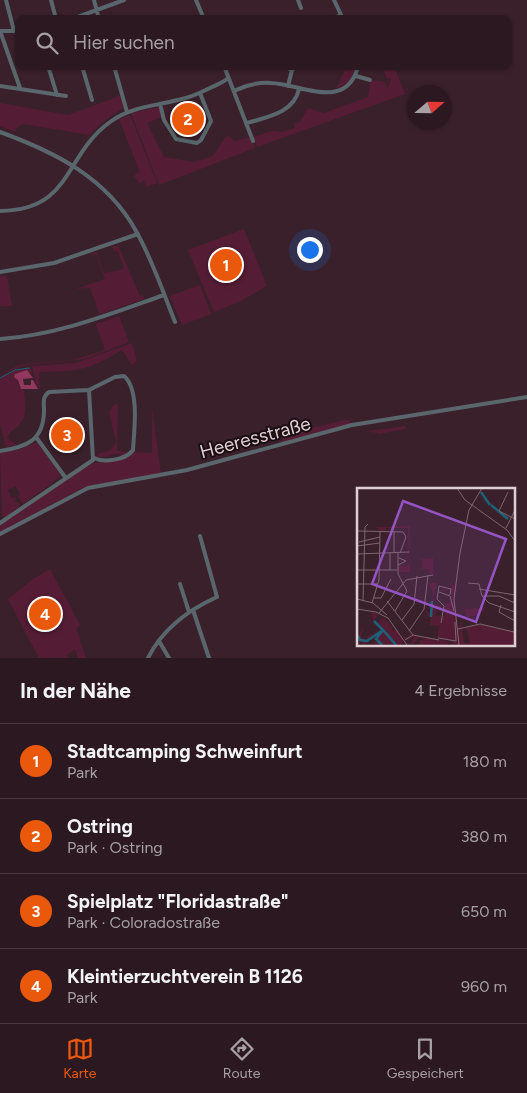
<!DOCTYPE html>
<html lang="de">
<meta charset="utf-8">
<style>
:root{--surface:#2c1820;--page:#342129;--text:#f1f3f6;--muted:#a6a0a5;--line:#48373e;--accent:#ea580c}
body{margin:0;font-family:Figtree,sans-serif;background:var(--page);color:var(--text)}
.compass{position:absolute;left:407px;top:85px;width:45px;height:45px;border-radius:50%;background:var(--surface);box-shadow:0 1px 4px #0004;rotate:70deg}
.you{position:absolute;left:309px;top:249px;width:18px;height:18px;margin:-12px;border:4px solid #fff;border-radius:50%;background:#1a73e8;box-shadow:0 0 0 8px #1a73e833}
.badge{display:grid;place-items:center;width:32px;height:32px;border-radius:50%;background:var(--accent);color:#fff;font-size:16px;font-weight:700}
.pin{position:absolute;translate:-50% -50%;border:2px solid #fff;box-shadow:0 1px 5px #0006}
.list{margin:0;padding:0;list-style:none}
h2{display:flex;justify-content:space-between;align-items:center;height:65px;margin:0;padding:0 20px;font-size:21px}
h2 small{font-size:16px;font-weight:400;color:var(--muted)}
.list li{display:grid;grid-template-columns:32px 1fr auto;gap:15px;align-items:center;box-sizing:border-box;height:75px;padding:0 20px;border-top:1px solid var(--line)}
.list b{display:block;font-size:19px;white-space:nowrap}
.list p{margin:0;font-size:16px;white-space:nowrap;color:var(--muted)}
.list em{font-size:16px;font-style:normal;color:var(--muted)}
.icon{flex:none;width:28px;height:28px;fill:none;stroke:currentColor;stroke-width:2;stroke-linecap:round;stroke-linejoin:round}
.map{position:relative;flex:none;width:527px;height:658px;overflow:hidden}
.search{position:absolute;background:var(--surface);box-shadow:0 1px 4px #0004;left:15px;right:15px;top:15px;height:55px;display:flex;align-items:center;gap:12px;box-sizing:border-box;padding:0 18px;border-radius:10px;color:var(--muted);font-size:19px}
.sheet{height:365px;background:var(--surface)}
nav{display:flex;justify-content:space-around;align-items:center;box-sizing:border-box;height:70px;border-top:1px solid var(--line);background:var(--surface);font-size:14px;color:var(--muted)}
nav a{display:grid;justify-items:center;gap:2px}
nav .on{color:var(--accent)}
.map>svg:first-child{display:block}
.green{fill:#551d35}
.forest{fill:#92385e}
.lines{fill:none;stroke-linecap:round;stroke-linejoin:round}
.stream{stroke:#1b6279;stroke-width:1}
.street{stroke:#59676c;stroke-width:4}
.labels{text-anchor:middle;stroke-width:4;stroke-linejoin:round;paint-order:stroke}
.street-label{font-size:19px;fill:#dfced3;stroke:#1a0e12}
.inset-river{fill:none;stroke:#1b6279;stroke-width:2.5}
.inset-road{fill:none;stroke:#7c666e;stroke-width:1}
.view{fill:#9454c4;fill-opacity:0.15;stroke:#9454c4;stroke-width:2.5}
.inset-edge{fill:none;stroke:#dfced3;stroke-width:2.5}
</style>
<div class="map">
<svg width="527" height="658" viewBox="0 0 527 658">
<rect width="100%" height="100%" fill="#3a202a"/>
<path class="green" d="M347 66H356L350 81 335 90Z
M381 66H394L405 94 257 147 253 137 275 130 273 131 283 132 295 128V124H292L300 122 308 108 324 113 368 97 370 83 373 80 385 82 388 89 391 78 387 79Z
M120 96 124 108 105 120 89 135 24 124 17 127 15 132 0 126V103L68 115Z
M159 107 162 117 147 123 164 157 194 162 213 156 227 135 235 141 251 137 255 148 159 185 131 113Z
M130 115 157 183 146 187 144 181 139 183 134 176 139 172 141 175 119 119Z
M244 229 267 286 239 302 214 312 188 250Z
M118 245 140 296 143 295 144 299 97 315 99 313 90 288 76 289 105 279 96 254 87 255 99 251 97 255 104 273 124 269 118 251 115 252 112 247Z
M0 276H7L12 306H0Z
M200 285 211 314 182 325 170 296Z
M119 316 129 342 85 359 26 365 0 374 22 364 73 360 105 350 96 324Z
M132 343 137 361 132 365 122 350C87 371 79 371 39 372L40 389 35 382 32 366 76 363Z
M30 367 32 374 26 371H22L17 378 20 388 24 390C25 399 27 413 22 421 18 428 10 430 7 438L17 445 6 447 0 423V378L13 370Z
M118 403 117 451 129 452 121 456 120 453 99 458 97 454 111 450 116 442 109 412 114 405Z
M152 408 161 474 81 489 0 532V525L78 471 94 463 124 459 134 452 152 453Z
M66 419 65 426 74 433 75 437 70 448 65 440 57 432Z
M345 420 350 421 352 425 280 443 283 438 290 433Z
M406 426 405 429 380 434 368 431Z
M37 442 59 473 60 477 23 504 18 496 20 494 16 486 8 490 12 498 15 497 17 500 12 501 18 502 20 506 7 516H2L0 453 20 449Z
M50 569 80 625 76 628 86 658H78L75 649 67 655 68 658H39L8 599 33 579Z"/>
<path class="forest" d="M27 370 33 378 23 379 24 385H31V380H33L38 389H21L18 380 14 377 15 374Z"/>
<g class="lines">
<path class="stream" d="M0 378 15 370 29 368"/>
<path class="street" d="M6 0 14 31
M51 0 56 19
M94 0 99 19
M196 0 204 19
M298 0 301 8
M334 0 343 19
M72 19 124 0
M331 19 341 15
M0 31 20 88
M0 31H19
M48 66 57 95
M82 66 92 100
M114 66 127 112
M224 66 253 141
M284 66 292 70
M356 76 370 80
M0 86 66 96
M288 86 292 70 296 66
M234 91C246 85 258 82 271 83 301 84 347 112 358 66
M160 104 164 120 176 139 197 143 201 140 211 121 200 93
M247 123C267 117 294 113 299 89
M0 132C55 152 107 178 136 231 152 259 163 292 175 322
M0 211C73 210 63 156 110 122 130 107 154 106 178 100 189 98 200 93 210 88 216 85 222 83 227 79
M0 272 54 263 138 234
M0 339C58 335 110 314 164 295
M36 437 65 477
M0 451C26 447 44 441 44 410 44 403 42 397 49 392L89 390 115 377 124 376C140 390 134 431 133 450 126 460 104 463 94 458
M0 523 93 460 89 390
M0 534 88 488 187 470 352 425 527 397
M180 584 189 612
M193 610 209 658
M159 641 169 658
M148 658C162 630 188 610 217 597L200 536"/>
</g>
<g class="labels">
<g class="street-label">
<text transform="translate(255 437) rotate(-15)" y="7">Heeresstraße</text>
</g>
</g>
<g transform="translate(357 488)">
<rect width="158" height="158" fill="#3a202a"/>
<path d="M53 38V84H41V77L49 79 52 75 51 40H29L28 44 23 43 18 39ZM76 70 77 86H72V81H65V71ZM72 95H80L76 111 79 112 75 115 86 119 81 121 78 128H83L86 122 83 136 89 123 87 116 95 114 94 103 93 107 92 103H82L86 101 93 103 95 98 88 95 99 98 97 111 101 141 104 132 107 155H113L109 139 123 136 157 144V157H62L63 152 69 151 62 149 56 157 53 155 51 157 46 149H54L50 141 55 148 54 150 48 152 51 155H52L55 154 57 147 90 153 92 157 97 155 80 149 83 138 73 137 74 130 65 132 73 130 67 122 73 125 74 118 68 120 74 118 76 105ZM126 120 129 123H124V127L110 129 108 121ZM14 124 21 126 17 133 26 141 21 135 25 130 32 135 31 140 33 136 36 139 34 143 40 141 46 153 44 157H14L20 152 17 149 8 157 0 151V142L2 147 7 138 4 149 8 152 14 145 16 147 25 142 16 133Z" fill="#551d35"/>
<path class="inset-river" d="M124 4 133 17M134 17 151 31M74 129 75 113M17 133 26 142 19 151 25 157M0 147 3 152 10 153 26 142 39 157"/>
<path class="inset-road" d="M100 0 108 12 150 42 158 53M151 4 142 23 158 31M149 40 158 22M0 43 46 44 49 49 43 65M2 54 23 49M0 58 23 55M37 65V43M0 66 52 64M41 77 49 73 42 70M0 82H40M33 82V65M111 95 122 96 125 108 132 115 158 124M0 96H21M122 101 158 107M82 104 93 108 97 123M125 108H142L158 115M17 110H24L34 91M0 111 16 115 30 127M6 113 8 39 11 36M30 113 56 147 48 152M15 115 22 92 23 44M144 117 142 124 158 133M0 121 19 124 31 130 50 157M38 123 50 103 41 86V65M22 125 49 92 76 87M45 132 57 116 60 88M84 135 87 118 80 111 82 98 94 101 93 107M101 141 123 136 157 144M52 143 67 121 71 87M56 147 82 152M81 150 99 153 98 134M102 157 97 111 103 65 112 22 125 0"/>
<path class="view" d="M46 13 149 51 119 134 15 96Z"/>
<rect width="158" height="158" class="inset-edge"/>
</g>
</svg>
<svg class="compass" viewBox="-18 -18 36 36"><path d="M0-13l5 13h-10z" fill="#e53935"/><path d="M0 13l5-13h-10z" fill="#a6a0a5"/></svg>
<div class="you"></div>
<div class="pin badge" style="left:226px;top:265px">1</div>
<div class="pin badge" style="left:188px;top:119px">2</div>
<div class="pin badge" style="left:67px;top:435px">3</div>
<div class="pin badge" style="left:45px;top:614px">4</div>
<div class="search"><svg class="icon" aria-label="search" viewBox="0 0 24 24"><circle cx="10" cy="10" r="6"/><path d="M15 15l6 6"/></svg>Hier suchen</div>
</div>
<section class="sheet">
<h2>In der Nähe<small>4 Ergebnisse</small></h2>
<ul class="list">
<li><span class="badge">1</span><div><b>Stadtcamping Schweinfurt</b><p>Park</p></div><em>180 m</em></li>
<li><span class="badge">2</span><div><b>Ostring</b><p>Park · Ostring</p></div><em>380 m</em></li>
<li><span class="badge">3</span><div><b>Spielplatz &quot;Floridastraße&quot;</b><p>Park · Coloradostraße</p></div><em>650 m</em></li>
<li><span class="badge">4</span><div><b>Kleintierzuchtverein B 1126</b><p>Park</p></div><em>960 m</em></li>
</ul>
</section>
<nav>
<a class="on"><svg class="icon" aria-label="map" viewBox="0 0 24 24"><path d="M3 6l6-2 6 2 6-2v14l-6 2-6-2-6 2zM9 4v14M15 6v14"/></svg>Karte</a>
<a><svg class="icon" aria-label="directions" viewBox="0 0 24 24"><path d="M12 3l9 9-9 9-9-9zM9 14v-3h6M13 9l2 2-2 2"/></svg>Route</a>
<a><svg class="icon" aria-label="saved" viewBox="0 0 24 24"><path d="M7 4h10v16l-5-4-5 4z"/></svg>Gespeichert</a>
</nav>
